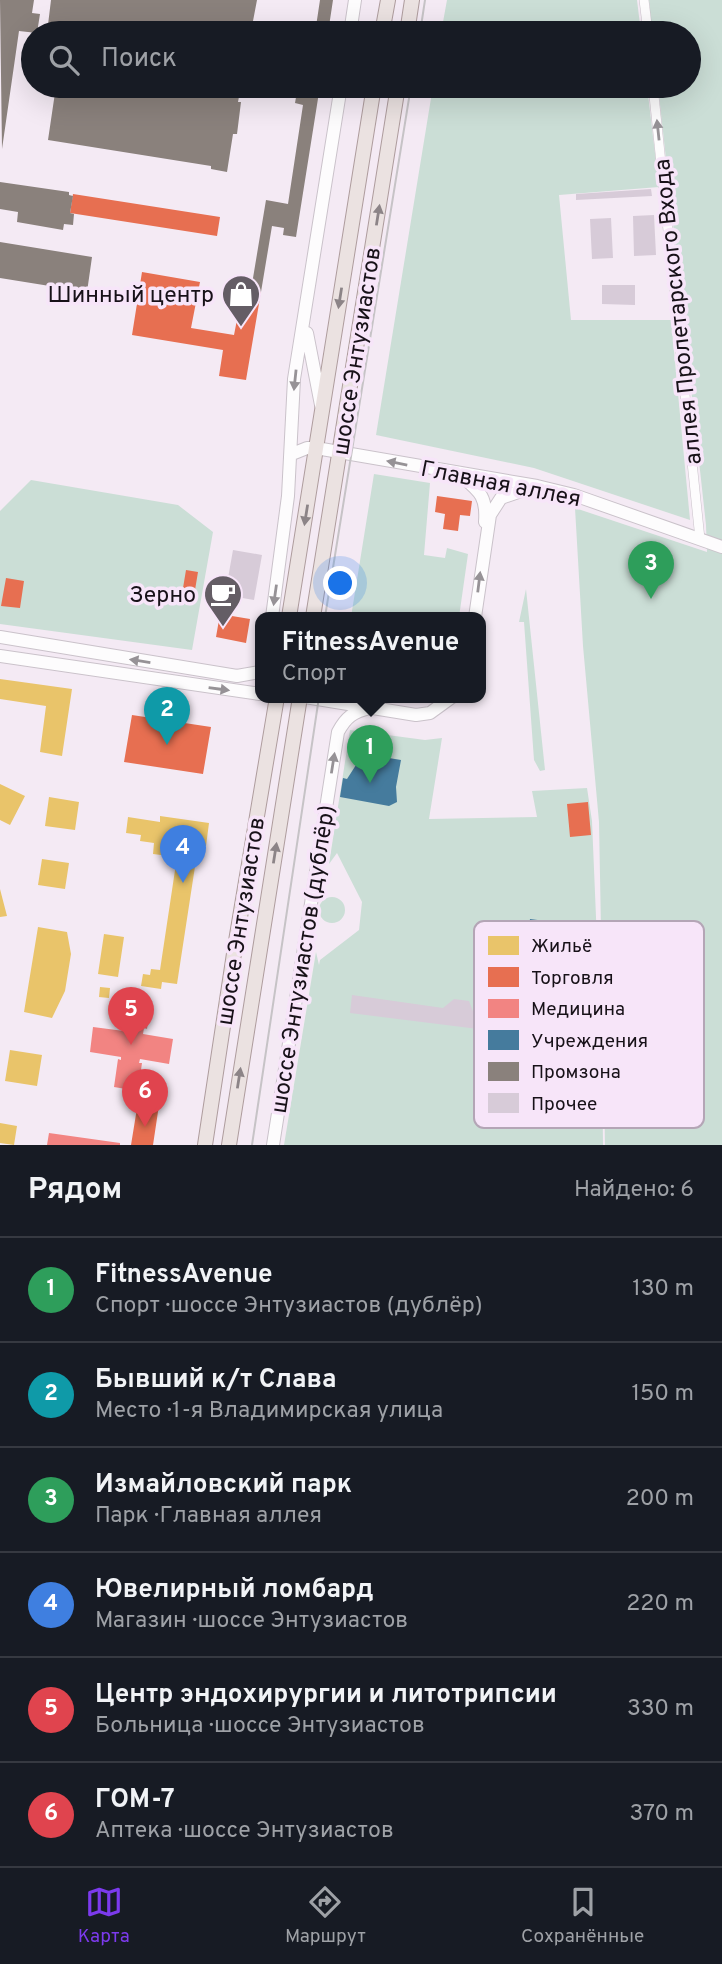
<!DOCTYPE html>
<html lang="ru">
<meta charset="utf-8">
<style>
:root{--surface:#171b24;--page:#242831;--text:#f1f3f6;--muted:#9ea1a6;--line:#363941;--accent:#7c3aed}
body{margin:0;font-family:Overpass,sans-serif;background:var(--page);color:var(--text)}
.you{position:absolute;left:341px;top:584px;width:24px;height:24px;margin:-18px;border:5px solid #fff;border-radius:50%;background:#1a73e8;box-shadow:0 0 0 10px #1a73e833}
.badge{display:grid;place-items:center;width:46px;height:46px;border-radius:50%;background:var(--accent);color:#fff;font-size:23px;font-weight:700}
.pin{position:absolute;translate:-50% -58px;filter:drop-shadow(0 2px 4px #0008)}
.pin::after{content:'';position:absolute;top:37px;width:24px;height:21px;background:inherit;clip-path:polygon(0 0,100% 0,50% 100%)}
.popup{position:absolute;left:255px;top:612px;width:231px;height:91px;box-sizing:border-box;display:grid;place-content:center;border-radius:14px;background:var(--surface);filter:drop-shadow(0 2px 5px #0005);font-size:23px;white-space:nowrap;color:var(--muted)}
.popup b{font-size:26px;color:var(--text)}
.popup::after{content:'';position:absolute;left:50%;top:100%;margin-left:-14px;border:14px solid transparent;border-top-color:var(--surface)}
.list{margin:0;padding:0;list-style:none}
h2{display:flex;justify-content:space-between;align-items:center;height:91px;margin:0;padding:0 28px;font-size:30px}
h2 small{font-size:23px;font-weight:400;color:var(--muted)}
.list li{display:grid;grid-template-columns:46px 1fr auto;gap:21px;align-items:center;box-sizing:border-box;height:105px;padding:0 28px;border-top:2px solid var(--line)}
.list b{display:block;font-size:26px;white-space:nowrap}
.list p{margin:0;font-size:23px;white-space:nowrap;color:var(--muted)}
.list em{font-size:23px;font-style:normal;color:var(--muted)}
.icon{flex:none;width:38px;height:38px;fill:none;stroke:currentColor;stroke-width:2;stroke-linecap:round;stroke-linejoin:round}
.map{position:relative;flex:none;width:722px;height:1145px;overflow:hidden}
.search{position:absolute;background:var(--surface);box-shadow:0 7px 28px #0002;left:21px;right:21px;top:21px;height:77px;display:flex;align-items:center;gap:18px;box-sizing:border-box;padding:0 24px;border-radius:38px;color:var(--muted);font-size:26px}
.sheet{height:721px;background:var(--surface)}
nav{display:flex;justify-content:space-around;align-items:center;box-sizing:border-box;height:98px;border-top:2px solid var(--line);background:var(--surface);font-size:19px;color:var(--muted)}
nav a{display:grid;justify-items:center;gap:4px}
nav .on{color:var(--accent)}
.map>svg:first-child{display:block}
.green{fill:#cbded6}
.homes{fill:#e9c46a}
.shops{fill:#e76f51}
.health{fill:#f28482}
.public{fill:#457b9d}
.industry{fill:#8a817c}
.building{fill:#d7cbd8}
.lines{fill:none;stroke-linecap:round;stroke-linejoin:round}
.minor-casing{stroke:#cac2ca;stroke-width:10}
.secondary-casing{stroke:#cac2ca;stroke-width:14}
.primary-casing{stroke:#ae9c9d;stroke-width:16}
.minor{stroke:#fdfcfd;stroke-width:9}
.secondary{stroke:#fdfcfd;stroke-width:12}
.primary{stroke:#ebe2e1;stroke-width:14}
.tram{stroke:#c6c3c6;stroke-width:2}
.oneway{fill:#969296}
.oneway2{fill:#8c8487}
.labels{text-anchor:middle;stroke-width:7;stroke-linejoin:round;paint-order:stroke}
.poi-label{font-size:23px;fill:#171118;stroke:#f7e5f9;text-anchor:end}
.street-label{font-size:23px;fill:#171118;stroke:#f7e5f9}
.key{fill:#f7e5f9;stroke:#b4a5b6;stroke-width:2}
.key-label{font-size:19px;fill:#171118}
</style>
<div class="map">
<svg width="722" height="1145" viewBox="0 0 722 1145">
<rect width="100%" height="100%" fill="#f4eaf4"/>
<path class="green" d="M447 0H637L641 33H441Z
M649 0H722V1145H605L599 822 583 646 575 508 707 552 706 525 658 86H689V33H652Z
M433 86H647L659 187 559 195 571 320H671L690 520 534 468 376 435Z
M374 474 430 483 424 555 445 558 447 548 468 554 459 617H351Z
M31 480 178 505 213 532 192 650 0 624V511Z
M526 589 545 770 540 771 534 760 524 622H519Z
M350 730 425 740 442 738 429 819 537 817 532 791 587 788 592 821 602 1061 603 1145H284L316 952 319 965 320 960 359 930 362 902 337 853 329 864Z
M319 910a13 13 0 1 1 26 0a13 13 0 1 1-26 0Z"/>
<path class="homes" d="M0 679 72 689 62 756 40 752 46 706 0 699Z
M0 784 25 796 10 825 0 820Z
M49 797 79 802 75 830 45 826Z
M160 816 209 823 206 846H203L200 861 196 860 177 984 162 982 161 989 141 986 143 974 150 975 151 969 160 970 177 857 153 854 154 843 140 841 141 835 126 833 128 817 160 822Z
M42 859 69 863 65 889 38 885Z
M0 889 7 916 0 917Z
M38 927 67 932 71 954 65 991 52 1018 24 1012Z
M104 934 124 937 118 977 98 974Z
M100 987 110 988 109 998 99 997Z
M10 1050 42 1055 37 1086 5 1081Z
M0 1123 17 1126 14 1145 0 1143Z"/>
<path class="shops" d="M73 194 220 217 217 236 70 213Z
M142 272 200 282 191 328 234 335 243 289 261 292 246 380 219 376 223 350 132 335Z
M437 496 472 501 470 516 460 515 458 531 443 529 445 514 435 512Z
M186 570 198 572 195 590 183 588Z
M6 578 24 581 20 608 1 606Z
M220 614 250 619 246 643 216 637Z
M132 715 211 727 203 774 124 762Z
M588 802 591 835 570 837 567 804Z
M138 1102 159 1105 153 1145H131Z"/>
<path class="health" d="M127 997 151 1001 147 1029 144 1028 143 1034 173 1039 169 1064 140 1059 139 1063H142L138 1091 114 1087 118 1059 121 1060V1057L90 1052 93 1027 124 1031 125 1024H123Z
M49 1133 120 1143V1145H47Z"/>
<path class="public" d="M377 756 401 760 396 787 397 802 389 806 340 797 343 778 347 779 356 765 367 759H377Z
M530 919 568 924 558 988 522 982 525 964 530 963 533 940 527 939Z"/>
<path class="industry" d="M0 0H34L32 13 40 14 37 33 19 31 2 149Z
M51 0H257L253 21H250L249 33H47Z
M320 0H333L328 33H315Z
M56 86H241L238 102H241L237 134H233L227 172 211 169V166L48 140Z
M298 86H320L296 237 283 235 284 228 272 226 261 292 251 290 266 200 288 204 303 105 295 103Z
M0 182 69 192V195L73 196 70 213 74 214 73 225 64 224 63 230 17 222 18 212 0 209Z
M0 242 92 257 87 292 0 278Z"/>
<path class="building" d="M651 189 652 196 576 200V194Z
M654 215 656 255 634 256 633 216Z
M611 218 613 258 592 259 590 219Z
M602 285H635V305L602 304Z
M233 550 262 555 254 600 225 595Z
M352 995 443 1008 454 999 469 1001 474 1014 559 1025 557 1039 350 1013Z"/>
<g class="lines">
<defs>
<path id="minor" d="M644 0 648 33
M653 86 700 539"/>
<path id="secondary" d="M350 33 355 0
M307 333 321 405
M292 454 307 448H316L537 486 574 495 722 547
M459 474C479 491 487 495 485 522
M272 617 288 496 294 379 341 86
M475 617 490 515 501 498 530 488
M0 637 237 676 260 672
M0 656 260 694
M305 697 416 715 430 713 452 697
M273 1145 338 732C346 717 353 712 370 708"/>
<path id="primary" d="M382 33 388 0
M407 33 412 0
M289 617 374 86
M313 617 398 86
M205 1145 235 947 277 697
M229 1145 300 697"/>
</defs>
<use href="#minor" class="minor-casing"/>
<use href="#secondary" class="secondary-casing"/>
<use href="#primary" class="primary-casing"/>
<use href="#minor" class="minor"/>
<use href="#secondary" class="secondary"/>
<use href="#primary" class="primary"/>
<path class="tram" d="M420 33 425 0
M325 617 411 86
M252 1145 319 697"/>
</g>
<defs><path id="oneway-solid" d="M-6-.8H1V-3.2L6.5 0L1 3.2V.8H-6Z" transform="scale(1.75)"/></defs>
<g class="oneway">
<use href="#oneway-solid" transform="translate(658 130) rotate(-96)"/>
<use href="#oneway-solid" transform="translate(295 380) rotate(96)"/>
<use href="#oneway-solid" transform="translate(397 463) rotate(-168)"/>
<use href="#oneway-solid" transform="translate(479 582) rotate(-83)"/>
<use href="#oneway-solid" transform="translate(275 595) rotate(98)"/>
<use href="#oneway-solid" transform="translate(140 661) rotate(-171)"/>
<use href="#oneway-solid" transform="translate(219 689) rotate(8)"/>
<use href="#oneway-solid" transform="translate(333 763) rotate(-81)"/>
</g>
<g class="oneway2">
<use href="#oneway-solid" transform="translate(378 215) rotate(-81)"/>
<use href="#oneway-solid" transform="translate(340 298) rotate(99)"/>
<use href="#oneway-solid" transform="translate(306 515) rotate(99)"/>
<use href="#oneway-solid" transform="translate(275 853) rotate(-81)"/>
<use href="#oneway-solid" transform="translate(239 1078) rotate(-81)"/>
</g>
<defs>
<symbol id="shop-pin" viewBox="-11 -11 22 30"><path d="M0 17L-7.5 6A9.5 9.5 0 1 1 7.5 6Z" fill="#645d65" stroke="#f7e5f9"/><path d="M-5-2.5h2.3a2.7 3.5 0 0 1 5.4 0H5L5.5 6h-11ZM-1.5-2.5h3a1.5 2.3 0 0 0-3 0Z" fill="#fff"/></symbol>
<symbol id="cafe-pin" viewBox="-11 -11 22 30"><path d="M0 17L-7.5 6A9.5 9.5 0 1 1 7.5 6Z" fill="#645d65" stroke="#f7e5f9"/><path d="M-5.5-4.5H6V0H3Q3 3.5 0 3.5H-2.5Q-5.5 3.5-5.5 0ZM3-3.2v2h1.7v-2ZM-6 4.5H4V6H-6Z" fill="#fff"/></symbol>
</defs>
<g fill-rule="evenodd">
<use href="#shop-pin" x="219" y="272" width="44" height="60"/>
<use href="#cafe-pin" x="201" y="572" width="44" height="60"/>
</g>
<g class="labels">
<g class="poi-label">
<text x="214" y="302">Шинный центр</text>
<text x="196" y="602">Зерно</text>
</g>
<g class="street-label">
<text transform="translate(677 312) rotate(-96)" y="8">аллея Пролетарского Входа</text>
<text transform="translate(356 351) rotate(-81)" y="8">шоссе Энтузиастов</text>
<text transform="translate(501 483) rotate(11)" y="8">Главная аллея</text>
<text transform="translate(240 921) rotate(-81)" y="8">шоссе Энтузиастов</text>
<text transform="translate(302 959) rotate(-81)" y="8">шоссе Энтузиастов (дублёр)</text>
</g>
</g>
<rect x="474" y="921" width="230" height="207" rx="10" class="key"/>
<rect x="488" y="936" width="31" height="19" fill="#e9c46a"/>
<rect x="488" y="967" width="31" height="20" fill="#e76f51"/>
<rect x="488" y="999" width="31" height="19" fill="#f28482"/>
<rect x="488" y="1030" width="31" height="20" fill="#457b9d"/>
<rect x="488" y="1062" width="31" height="19" fill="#8a817c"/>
<rect x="488" y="1093" width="31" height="20" fill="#d7cbd8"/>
<g class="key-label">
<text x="531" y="952">Жильё</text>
<text x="531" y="984">Торговля</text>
<text x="531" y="1015">Медицина</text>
<text x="531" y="1047">Учреждения</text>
<text x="531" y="1078">Промзона</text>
<text x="531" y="1110">Прочее</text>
</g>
</svg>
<div class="you"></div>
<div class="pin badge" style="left:370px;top:783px;background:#2e9e5b">1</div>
<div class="popup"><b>FitnessAvenue</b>Спорт</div>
<div class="pin badge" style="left:167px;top:745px;background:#0f9aa8">2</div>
<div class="pin badge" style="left:651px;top:599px;background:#2e9e5b">3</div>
<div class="pin badge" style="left:183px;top:883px;background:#3f7fe0">4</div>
<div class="pin badge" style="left:131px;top:1045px;background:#e0444e">5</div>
<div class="pin badge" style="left:145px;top:1127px;background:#e0444e">6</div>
<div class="search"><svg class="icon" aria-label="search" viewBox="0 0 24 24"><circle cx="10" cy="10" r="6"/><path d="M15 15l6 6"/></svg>Поиск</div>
</div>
<section class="sheet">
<h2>Рядом<small>Найдено: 6</small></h2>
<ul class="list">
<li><span class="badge" style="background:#2e9e5b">1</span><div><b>FitnessAvenue</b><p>Спорт · шоссе Энтузиастов (дублёр)</p></div><em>130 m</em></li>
<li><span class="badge" style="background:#0f9aa8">2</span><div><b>Бывший к/т Слава</b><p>Место · 1-я Владимирская улица</p></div><em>150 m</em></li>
<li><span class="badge" style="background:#2e9e5b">3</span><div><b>Измайловский парк</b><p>Парк · Главная аллея</p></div><em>200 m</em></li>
<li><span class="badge" style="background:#3f7fe0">4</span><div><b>Ювелирный ломбард</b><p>Магазин · шоссе Энтузиастов</p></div><em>220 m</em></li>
<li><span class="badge" style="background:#e0444e">5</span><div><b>Центр эндохирургии и литотрипсии</b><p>Больница · шоссе Энтузиастов</p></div><em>330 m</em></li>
<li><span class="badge" style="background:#e0444e">6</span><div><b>ГОМ-7</b><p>Аптека · шоссе Энтузиастов</p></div><em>370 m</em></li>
</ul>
</section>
<nav>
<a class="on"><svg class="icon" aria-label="map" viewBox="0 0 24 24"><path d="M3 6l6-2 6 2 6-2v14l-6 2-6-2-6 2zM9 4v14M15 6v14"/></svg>Карта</a>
<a><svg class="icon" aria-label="directions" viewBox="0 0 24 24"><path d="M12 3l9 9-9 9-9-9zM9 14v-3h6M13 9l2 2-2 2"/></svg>Маршрут</a>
<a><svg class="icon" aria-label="saved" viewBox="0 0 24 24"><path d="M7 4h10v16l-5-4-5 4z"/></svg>Сохранённые</a>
</nav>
